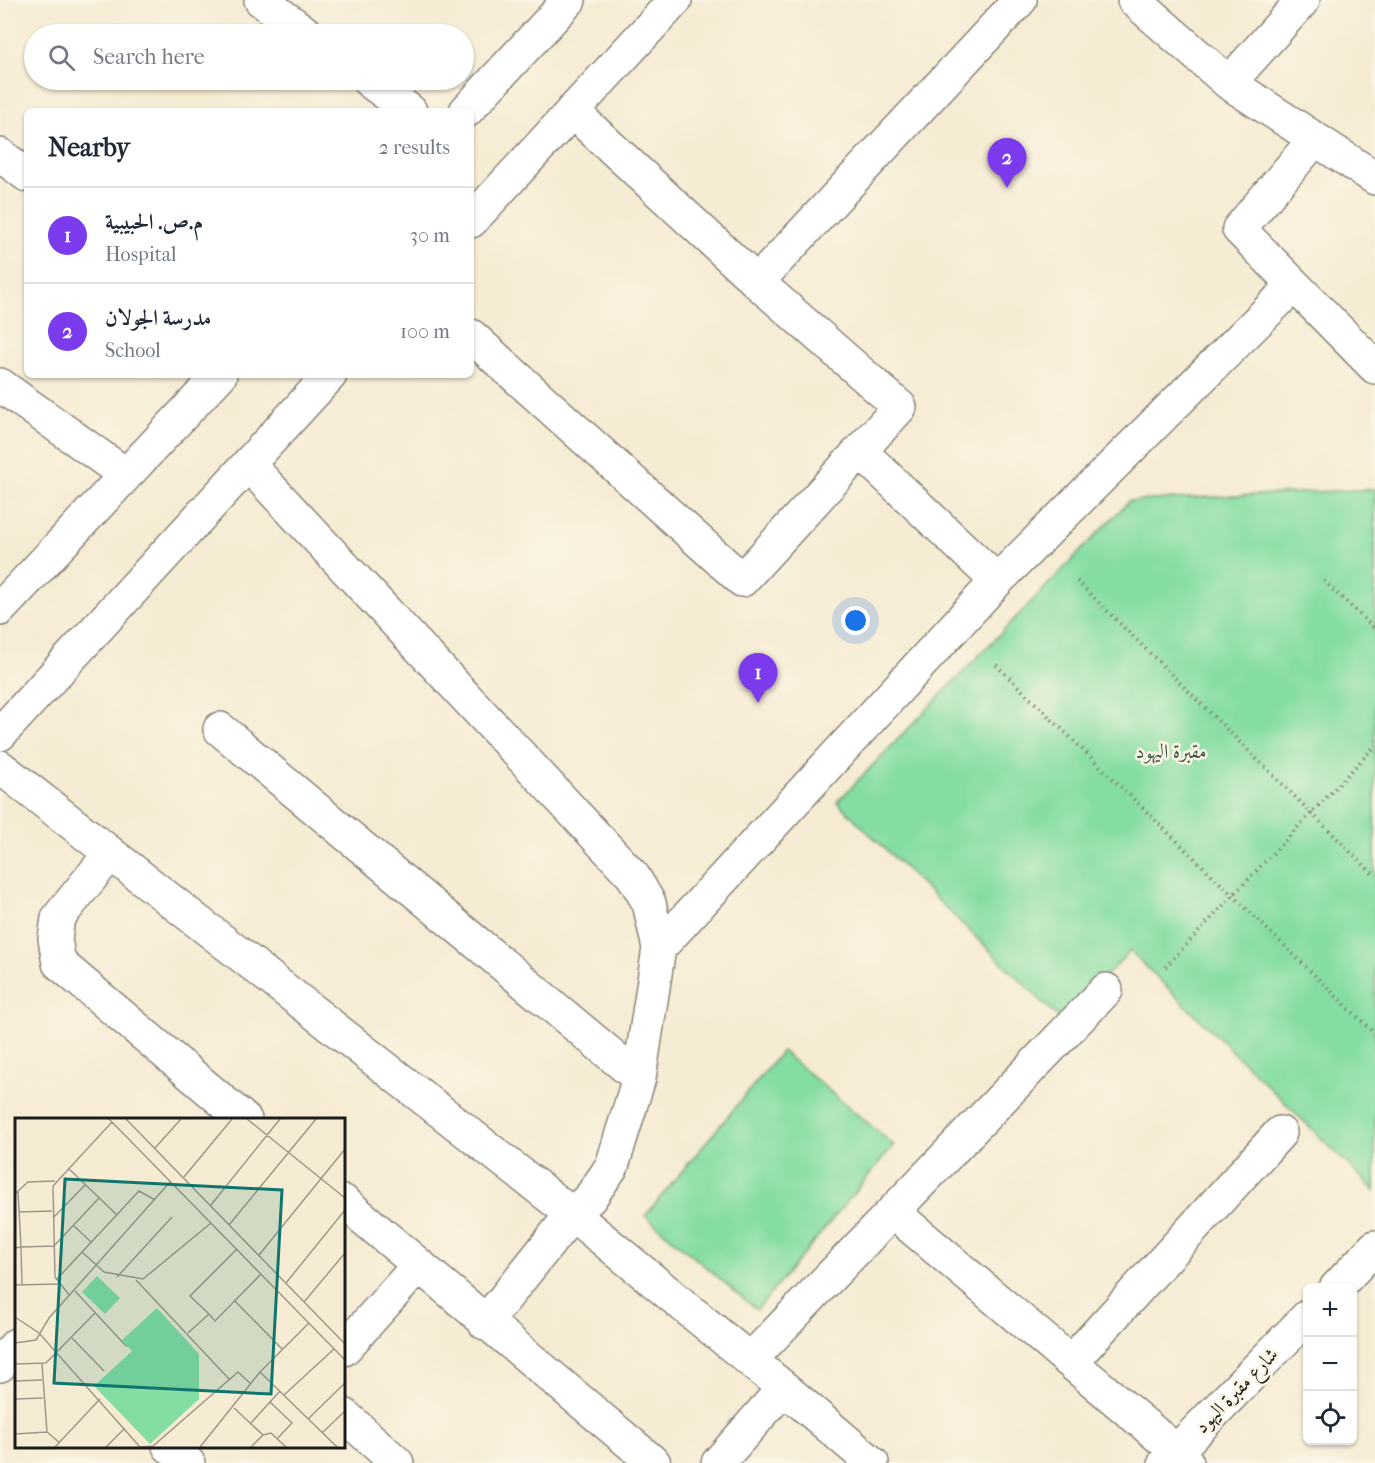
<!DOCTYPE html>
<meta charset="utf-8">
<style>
:root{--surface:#fff;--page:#f2f2f3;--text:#1f2937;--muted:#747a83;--line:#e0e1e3;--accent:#7c3aed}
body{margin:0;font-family:"IM FELL French Canon",Amiri,serif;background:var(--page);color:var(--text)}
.controls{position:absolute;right:18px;bottom:18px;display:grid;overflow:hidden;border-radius:9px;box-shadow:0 2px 4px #0004}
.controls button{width:54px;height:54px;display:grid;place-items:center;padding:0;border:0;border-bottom:2px solid var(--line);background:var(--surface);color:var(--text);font:30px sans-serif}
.you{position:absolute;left:856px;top:621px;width:21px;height:21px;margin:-15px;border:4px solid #fff;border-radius:50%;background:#1a73e8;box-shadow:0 0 0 9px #1a73e833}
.badge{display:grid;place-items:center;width:39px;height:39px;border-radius:50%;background:var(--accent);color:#fff;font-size:20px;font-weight:700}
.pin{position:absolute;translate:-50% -50px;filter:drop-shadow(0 2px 3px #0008)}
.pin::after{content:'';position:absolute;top:32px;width:21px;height:18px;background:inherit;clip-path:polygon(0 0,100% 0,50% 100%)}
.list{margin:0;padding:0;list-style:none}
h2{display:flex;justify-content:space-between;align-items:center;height:78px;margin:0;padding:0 24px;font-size:26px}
h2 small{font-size:20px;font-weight:400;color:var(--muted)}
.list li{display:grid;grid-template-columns:39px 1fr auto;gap:18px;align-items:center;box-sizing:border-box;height:96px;padding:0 24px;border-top:2px solid var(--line)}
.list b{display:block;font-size:22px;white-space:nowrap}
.list p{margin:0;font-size:20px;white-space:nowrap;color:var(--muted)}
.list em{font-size:20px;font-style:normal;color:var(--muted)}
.icon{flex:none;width:33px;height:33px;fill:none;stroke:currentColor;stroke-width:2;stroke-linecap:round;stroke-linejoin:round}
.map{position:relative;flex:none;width:1375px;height:1463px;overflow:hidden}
.search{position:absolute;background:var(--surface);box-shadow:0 2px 4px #0004;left:24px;top:24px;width:450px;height:66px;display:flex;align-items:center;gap:15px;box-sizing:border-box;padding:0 21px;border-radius:33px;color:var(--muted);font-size:22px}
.panel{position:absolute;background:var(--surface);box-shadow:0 2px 4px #0004;left:24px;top:108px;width:450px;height:270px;border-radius:9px}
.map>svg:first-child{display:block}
.green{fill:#84dda3;stroke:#507c60;stroke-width:1.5}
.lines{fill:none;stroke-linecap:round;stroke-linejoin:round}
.minor-casing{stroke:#898478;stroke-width:36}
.path{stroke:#898478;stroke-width:4;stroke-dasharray:1.5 4.5;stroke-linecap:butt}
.minor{stroke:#fff;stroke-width:33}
.labels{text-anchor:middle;stroke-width:5;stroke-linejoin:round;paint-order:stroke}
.park-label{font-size:20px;fill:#3b5644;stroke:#fcf5e5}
.street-label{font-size:20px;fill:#1c1c1c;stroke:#fcf5e5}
.inset-road{fill:none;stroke:#9f988a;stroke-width:1.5}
.view{fill:#0f766e;fill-opacity:0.15;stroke:#0f766e;stroke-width:3}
.inset-edge{fill:none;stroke:#1c1c1c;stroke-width:3}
</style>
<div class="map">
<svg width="1375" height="1463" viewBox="0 0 1375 1463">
<rect width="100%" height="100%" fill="#fcf5e5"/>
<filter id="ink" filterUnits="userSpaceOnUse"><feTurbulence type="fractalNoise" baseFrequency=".0167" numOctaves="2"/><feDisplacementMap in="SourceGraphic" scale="12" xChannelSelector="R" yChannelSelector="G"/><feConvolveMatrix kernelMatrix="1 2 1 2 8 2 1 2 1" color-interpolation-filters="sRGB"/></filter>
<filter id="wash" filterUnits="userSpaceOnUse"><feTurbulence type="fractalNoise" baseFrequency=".008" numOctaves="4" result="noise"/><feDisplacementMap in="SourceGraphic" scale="24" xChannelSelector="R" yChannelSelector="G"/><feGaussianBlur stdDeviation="1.35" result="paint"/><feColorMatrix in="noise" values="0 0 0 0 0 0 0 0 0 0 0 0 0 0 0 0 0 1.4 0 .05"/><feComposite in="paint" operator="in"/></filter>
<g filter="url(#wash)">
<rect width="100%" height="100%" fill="#f6ebd3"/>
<path class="green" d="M1375 489V1191L1130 951 1062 1021 837 802 1129 501Z
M782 1051 894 1145 757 1310 645 1216Z"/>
</g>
<g filter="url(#ink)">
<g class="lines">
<defs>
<path id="minor" d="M261 0 307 34
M1134 0 1229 83 1375 178
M368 80 410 111
M1229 83 1303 0
M466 111 569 0
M1315 139 1239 229 1375 367
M0 155 27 175
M471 221 675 0
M757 282 1020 0
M471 336 742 580 900 407 757 282 572 111
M0 385 126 475
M860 451 997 581
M248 464 633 876 649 903 659 948 639 1078 612 1166 590 1198 572 1214 485 1323
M0 609 220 375
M220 729 639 1078
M0 734 330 375
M0 767 572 1214 784 1388 872 1463
M110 854 58 918 55 939 59 963 245 1120
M659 948 997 581 1294 285
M344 1202 654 1463
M893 1212 1176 1451 1187 1463
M1336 1288 1375 1247
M344 1349 419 1265
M750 1360 1106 990
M1071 1362 1280 1133
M0 1365 16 1345
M344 1415 397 1463
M169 1446 188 1463
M718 1463 784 1388
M1165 1463 1308 1316"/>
</defs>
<use href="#minor" class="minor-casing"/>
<path class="path" d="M1077 581 1375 876
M1324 581 1375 629
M996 665 1375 1034
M1165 967 1375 746"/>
<use href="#minor" class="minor"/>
</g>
</g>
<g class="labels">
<g class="park-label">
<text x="1171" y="758">مقبرة اليهود</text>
</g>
<g class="street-label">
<text transform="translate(1236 1390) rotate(-46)" y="7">شارع مقبرة اليهود</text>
</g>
</g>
<g transform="translate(15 1118)">
<rect width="330" height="330" fill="#f6ebd3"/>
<path d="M82 158 105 180 90 196 67 174ZM142 190 184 236V281L135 326 79 268 117 233 107 222Z" fill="#84dda3"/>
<path class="inset-road" d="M94 1 330 242M111 1 330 226M232 1 330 80M140 30 166 1M53 50 102 97M169 59 217 1M1 75 13 64 40 63M196 87 265 1M4 94 37 93M38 100 70 67M214 107 301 1M59 108 76 124M0 130 6 129 3 73M222 131 175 178 194 196 200 203 246 156M67 134 89 154 128 161 196 105M244 137 330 31M102 159 157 99M41 162 124 73 140 82M121 162 215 262M271 165 330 92M0 167 43 166M7 167 6 129 39 128 84 80M60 173 112 229M55 178 40 159 38 68 97 4M219 182 267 231M289 184 330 135M0 199 24 215 125 329M173 215 194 196M57 220 89 253M0 225 21 222 34 200 155 64M0 246 31 245 80 195M27 246 32 314 45 325M245 254 322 329M0 263 27 262M269 277 319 231M0 281 28 280M255 284 277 305 262 321M219 290 248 317 236 329M293 301 330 265M235 306 265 273M307 315 330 293M0 316 32 314M248 317 256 315 271 329M40 329 85 281M91 329 110 310M125 329 138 328 223 254 236 266M185 329 245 254 294 205"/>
<path class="view" d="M50 61 267 72 256 276 39 265Z"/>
<rect width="330" height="330" class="inset-edge"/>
</g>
</svg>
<div class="controls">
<button>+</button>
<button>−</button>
<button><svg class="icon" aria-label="locate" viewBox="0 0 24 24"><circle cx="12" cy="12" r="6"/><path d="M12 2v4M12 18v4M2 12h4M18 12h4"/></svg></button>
</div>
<div class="you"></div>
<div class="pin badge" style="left:758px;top:703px">1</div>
<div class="pin badge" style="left:1007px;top:188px">2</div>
<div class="search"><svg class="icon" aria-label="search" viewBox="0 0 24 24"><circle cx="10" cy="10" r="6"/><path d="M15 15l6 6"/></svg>Search here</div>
<section class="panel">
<h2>Nearby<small>2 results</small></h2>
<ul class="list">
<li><span class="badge">1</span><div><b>م.ص. الحبيبية</b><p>Hospital</p></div><em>30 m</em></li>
<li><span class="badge">2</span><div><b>مدرسة الجولان</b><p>School</p></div><em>100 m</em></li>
</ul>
</section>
</div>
